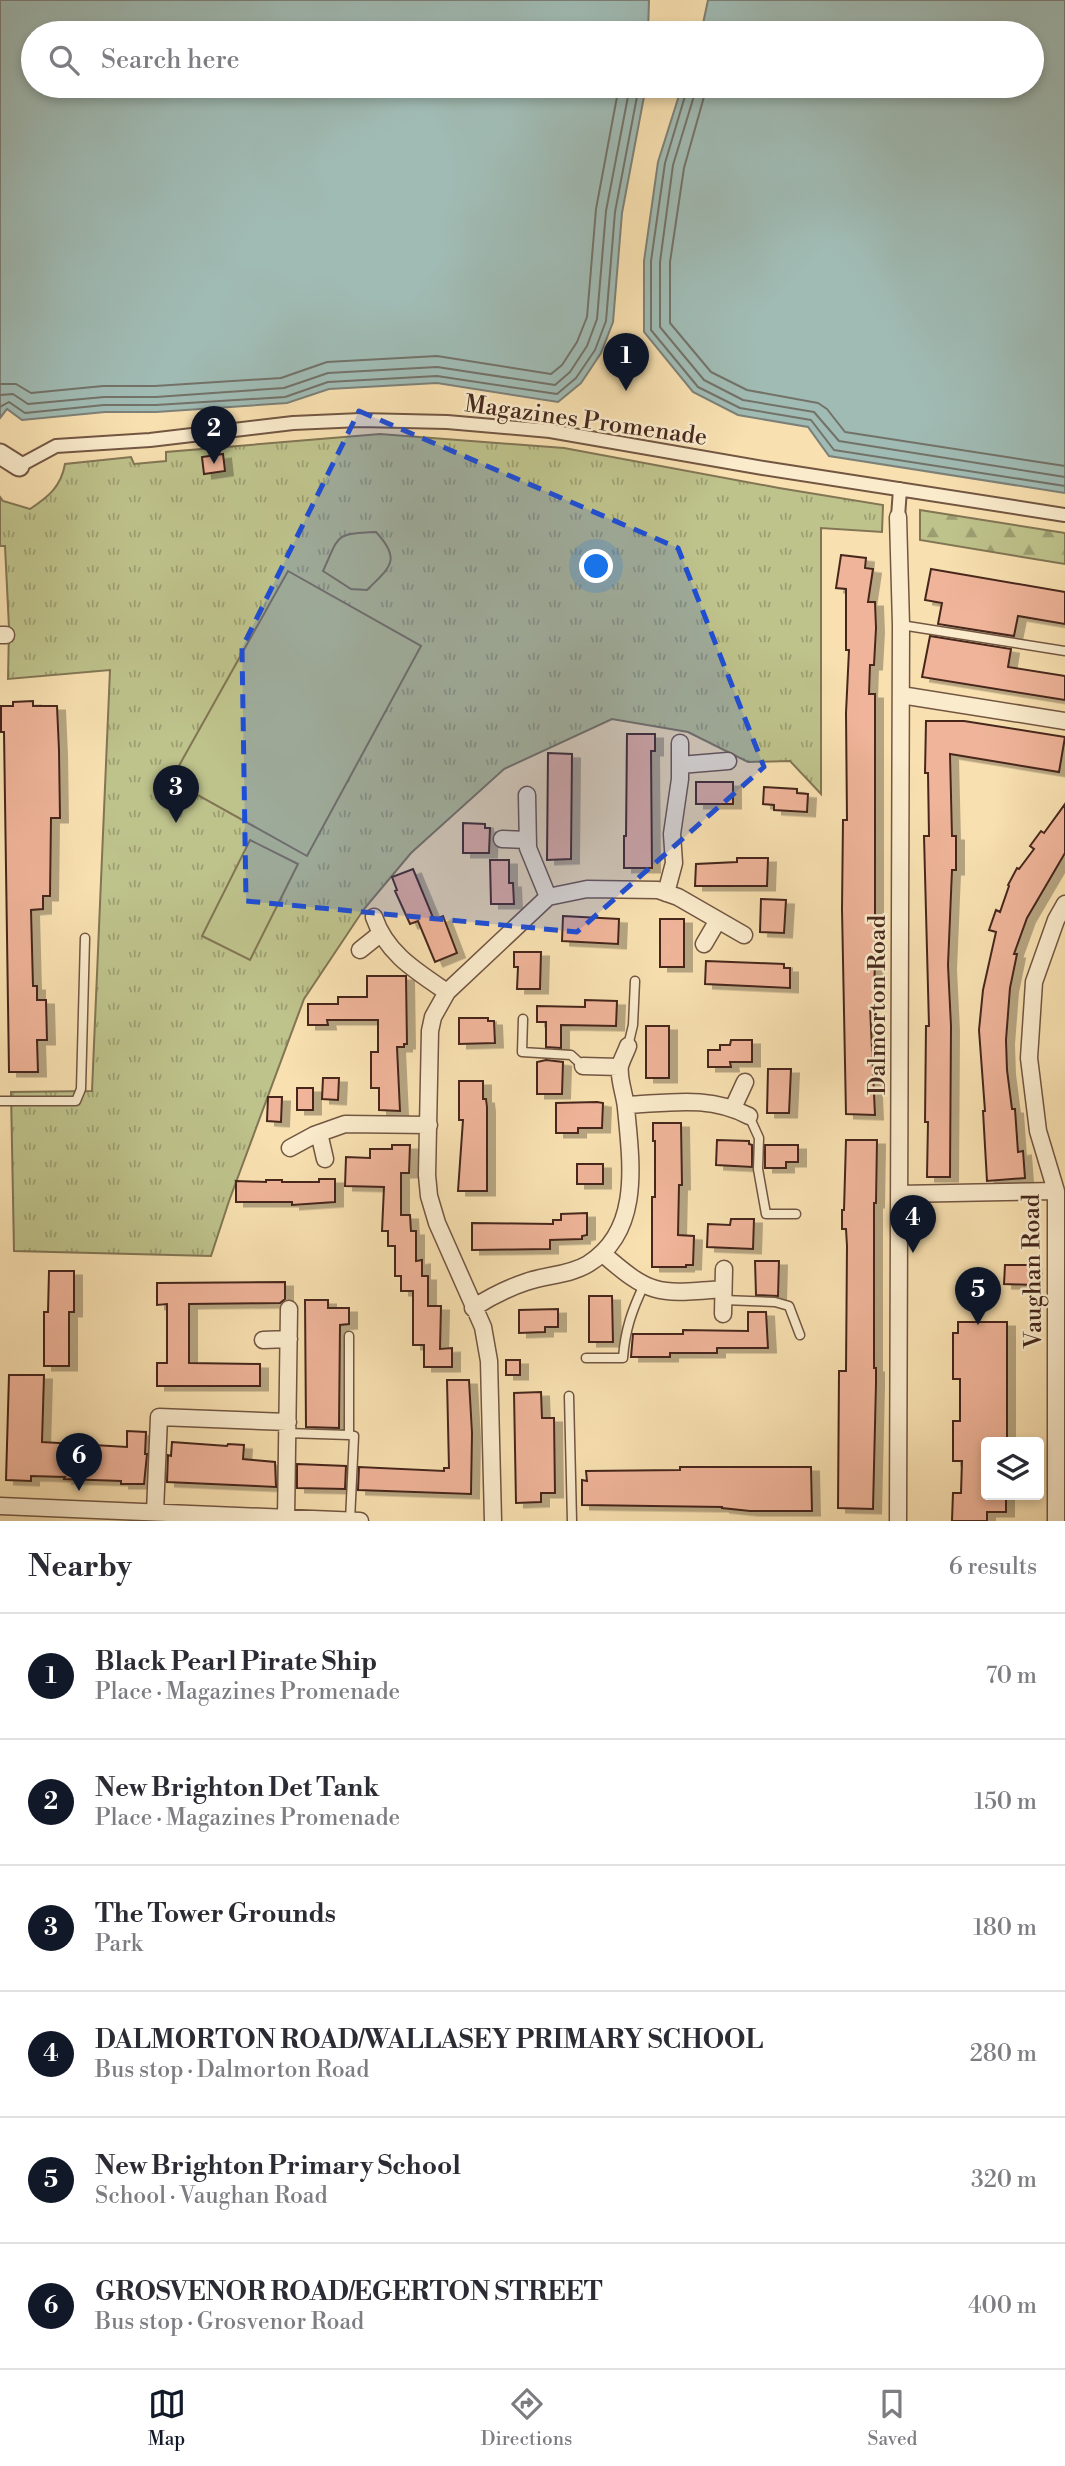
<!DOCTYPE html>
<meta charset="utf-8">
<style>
:root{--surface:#fff;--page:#f2f2f3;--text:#2b2b33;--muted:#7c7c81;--line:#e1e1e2;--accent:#111827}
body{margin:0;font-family:"Libre Bodoni",serif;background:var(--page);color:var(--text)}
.controls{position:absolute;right:21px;bottom:21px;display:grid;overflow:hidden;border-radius:7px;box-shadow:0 4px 10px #0003}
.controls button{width:63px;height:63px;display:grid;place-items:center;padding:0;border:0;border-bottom:2px solid var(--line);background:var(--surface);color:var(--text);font:35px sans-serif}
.you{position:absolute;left:597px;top:567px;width:24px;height:24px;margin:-18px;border:5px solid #fff;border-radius:50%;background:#1a73e8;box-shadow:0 0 0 10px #1a73e833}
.badge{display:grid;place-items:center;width:46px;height:46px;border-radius:50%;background:var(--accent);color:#fff;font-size:23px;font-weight:700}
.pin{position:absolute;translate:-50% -58px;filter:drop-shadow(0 2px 4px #0008)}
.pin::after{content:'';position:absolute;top:37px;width:24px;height:21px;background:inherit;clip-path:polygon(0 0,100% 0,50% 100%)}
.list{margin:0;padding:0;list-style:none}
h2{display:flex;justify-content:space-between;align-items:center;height:91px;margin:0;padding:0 28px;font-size:30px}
h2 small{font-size:23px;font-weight:400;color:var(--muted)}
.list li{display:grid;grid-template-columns:46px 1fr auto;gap:21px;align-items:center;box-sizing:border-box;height:126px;padding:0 28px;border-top:2px solid var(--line)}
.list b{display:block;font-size:26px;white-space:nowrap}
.list p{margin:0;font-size:23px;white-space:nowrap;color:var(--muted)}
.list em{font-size:23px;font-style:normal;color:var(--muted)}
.icon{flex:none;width:38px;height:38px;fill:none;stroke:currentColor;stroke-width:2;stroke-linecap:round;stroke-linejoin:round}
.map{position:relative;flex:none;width:1065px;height:1521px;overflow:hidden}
.search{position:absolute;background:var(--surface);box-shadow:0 4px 10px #0003;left:21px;right:21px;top:21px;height:77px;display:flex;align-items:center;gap:18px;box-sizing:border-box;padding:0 24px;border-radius:38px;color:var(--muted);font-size:26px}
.sheet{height:847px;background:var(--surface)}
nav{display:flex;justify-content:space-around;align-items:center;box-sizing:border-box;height:98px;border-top:2px solid var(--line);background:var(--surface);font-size:19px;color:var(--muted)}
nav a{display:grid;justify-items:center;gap:4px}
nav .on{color:var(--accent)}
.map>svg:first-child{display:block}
.forest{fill:url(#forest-firs);stroke:#827554;stroke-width:2}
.park{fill:url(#park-tufts);stroke:#827554;stroke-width:2}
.pitch{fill:#bec28b;stroke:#827554;stroke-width:2}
.water{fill:#a0bbb4;stroke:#7c8078;stroke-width:2}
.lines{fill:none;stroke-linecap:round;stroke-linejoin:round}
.shore{stroke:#737268;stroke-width:2}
.building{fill:#efb499;stroke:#46281d;stroke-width:2;filter:url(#shadow)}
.service-casing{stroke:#725642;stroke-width:11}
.pedestrian-casing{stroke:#725642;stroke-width:16}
.minor-casing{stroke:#725642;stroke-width:19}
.tertiary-casing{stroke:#725642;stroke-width:23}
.service{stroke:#faebcc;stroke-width:8}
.pedestrian{stroke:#faebcc;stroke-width:12}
.minor{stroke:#faebcc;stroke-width:16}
.tertiary{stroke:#faebcc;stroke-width:19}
.marked{fill:#1d4ed8;fill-opacity:0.2;stroke:#1d4ed8;stroke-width:5;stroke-dasharray:14 9;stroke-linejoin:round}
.labels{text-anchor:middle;stroke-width:5;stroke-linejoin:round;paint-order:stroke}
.street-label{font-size:24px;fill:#46281d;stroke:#faebcc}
</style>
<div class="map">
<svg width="1065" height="1521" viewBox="0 0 1065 1521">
<defs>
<pattern id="forest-firs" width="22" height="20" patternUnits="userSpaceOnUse" patternTransform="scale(1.75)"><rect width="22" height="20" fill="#bec28b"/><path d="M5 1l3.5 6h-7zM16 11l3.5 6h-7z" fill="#9c9e71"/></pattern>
<pattern id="park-tufts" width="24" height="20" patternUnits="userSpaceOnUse" patternTransform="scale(1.75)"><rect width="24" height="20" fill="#bec28b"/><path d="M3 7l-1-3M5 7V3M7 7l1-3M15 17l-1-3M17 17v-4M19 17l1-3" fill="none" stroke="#9c9e71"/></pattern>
<filter id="shadow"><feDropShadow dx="8" dy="4.5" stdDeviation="0" flood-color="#0004"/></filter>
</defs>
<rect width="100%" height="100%" fill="#f8e0b0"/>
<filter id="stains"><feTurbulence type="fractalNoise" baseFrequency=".00286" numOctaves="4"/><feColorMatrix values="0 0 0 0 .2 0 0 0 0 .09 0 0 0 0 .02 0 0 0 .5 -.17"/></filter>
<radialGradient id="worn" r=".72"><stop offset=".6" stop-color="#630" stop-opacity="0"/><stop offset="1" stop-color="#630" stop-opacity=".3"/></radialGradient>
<path class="forest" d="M920 510 1065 533V564L920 540Z"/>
<path class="park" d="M380 434 564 448 779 488 883 505 882 532 821 528V794L790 761 748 762 688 732 612 719 504 769 411 853 364 909 304 999 229 1201 211 1256 14 1251 11 1092 92 1091 110 670 8 679 9 628 5 546H0V497L3 501 30 509C48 497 61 487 65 464L131 457 134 464 166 461V452Z"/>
<path class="pitch" d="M376 532C402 560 390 567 367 590L351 589 323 571C340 534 334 534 376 532Z
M288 571 421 646 307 856 171 780Z
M250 840 298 864 250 960 202 936Z"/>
<path class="water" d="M0 0H649L648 33H33V86H646L622 213 613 322 601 353 581 383 558 402 437 383 329 389 287 403 156 412H105L22 420 7 409 0 418Z
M708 0H1065V493L829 456 808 427 738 415 693 392 644 332V261L658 162 682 86H1032V33H701Z"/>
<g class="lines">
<path class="shore" d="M688 86 665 163 651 261V330L698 387 740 408 811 420 834 450 1065 486
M697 86 673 165 660 262V327L704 380 743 400 814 412 839 441 1065 477
M707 86 684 168 670 262V323L711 372 747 390 818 403 827 409 845 432 1065 466
M0 384H16L31 393 103 386H155L281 378 327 362 437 356 551 374 562 365 577 342 587 317 596 209 619 86
M0 395 13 394 28 404 104 397H156L284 388 328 373 437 367 555 385 570 372 587 346 597 319 606 211 630 86
M0 407 9 402 25 413 104 405H156L285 397 328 382 437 376 557 394 576 378 595 350 606 321 615 212 639 86"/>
</g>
<path class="building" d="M223 454 225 471 204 474 202 457Z
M841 555 866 558 865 568 873 569 868 602H875L876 628 874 665H870L869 694H875V956L874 1006H870L875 1115 846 1114 842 909 843 820H847L846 713 849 650H846V589L836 588Z
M931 569 1065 592V624L1018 616 1014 636 938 624 942 603 925 600Z
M930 636 1011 649 1008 667 1065 676V700L922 677Z
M33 701V706H57L59 750 60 818H51L50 896H43V909L31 910 33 986H37V1000H46L47 1040H37L38 1072H9L4 732H1V706H13V702Z
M926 721H964L1065 737 1059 772 950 754 952 836H956V870H952L948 965 951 1026 950 1177H927L928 1122H925L926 1026H929L924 836H929L928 773H925Z
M627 734H655V751H651L652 868H624V836H626Z
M548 753 572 754 571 859 547 860Z
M696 782H733V804H696Z
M764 787 797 789V793L808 794 807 812 774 810V805L763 804Z
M1065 804V853L1027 918 1014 954H1017L1010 988 1006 1040 1007 1070 1012 1109H1015L1018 1152 1023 1151 1025 1178 987 1181 983 1111H985L979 1030 983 990 996 932 989 930 996 910 1000 912 1009 886 1008 885 1017 868 1019 869 1034 849 1030 846 1041 831 1044 833Z
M463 823 485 824V828H490L489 853H463Z
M737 858H768L767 886H695L696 864 737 862Z
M490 860H509V883H513L514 904H491Z
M413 869 434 920 443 916 457 953 435 962 418 921 410 924 395 891 397 890 392 877Z
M761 899 786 900 784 933 760 932Z
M563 916 619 919 618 944 562 941Z
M660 919H684V967H660Z
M514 952H541L540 989H517L518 967H514Z
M706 961 784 964V968H790V988L705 984Z
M367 976H406L407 1044H404V1047H397L400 1111 379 1110V1088H371V1052H378V1020H327L328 1025H308V1004H338V997H367Z
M585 1000 617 1001 616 1026 561 1025V1048L546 1047V1022H537V1006L585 1007Z
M459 1018H488V1021H494L495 1043 459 1044Z
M646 1026H669V1078H646Z
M731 1040H752V1062H730L731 1067H708V1050H720V1045H730Z
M546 1060 563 1062 562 1094H537V1062Z
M768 1069H791L789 1113H767Z
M323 1078H339L338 1100 322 1099Z
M459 1081H483V1099H486L487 1107V1191H458L463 1120H459Z
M297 1088H313V1110H297Z
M268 1097H282L281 1122 267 1121Z
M597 1102 603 1103 602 1128H578V1133H556V1103Z
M653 1123H681L682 1185H679L678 1235 694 1236 693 1265H686V1267H652V1197H655V1141H653Z
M717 1140 749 1141V1144L752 1145V1167L716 1165Z
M846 1140H877L876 1203H874V1368H876V1383L873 1509 838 1508 839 1371H846L847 1246 846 1229H842V1210H844Z
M392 1145H410L409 1173H401V1215H410L411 1231H416V1261L422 1260V1276H428V1306H441L440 1349 452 1348V1367H424V1345H413V1291H401V1276H395V1246H388V1231H382L384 1187 345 1186 346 1157 370 1158V1149H392Z
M765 1145H798V1162H786V1168H765Z
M577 1164H603V1184H577Z
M319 1179H335V1202L292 1205V1202H236V1181L266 1182V1180H282V1182H319Z
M587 1213V1235L582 1236V1239L550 1240V1249L472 1250V1223L553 1224V1220H561V1214Z
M731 1219H754L753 1249 707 1247 708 1224 730 1225Z
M755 1261H779L778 1296 756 1295Z
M1005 1265H1034V1285L1004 1284Z
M49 1271H74V1312H69V1366H44V1312H48Z
M285 1282V1299L280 1303 189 1304V1363L260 1364V1386H157V1363H167V1304L157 1305V1283Z
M589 1296H612L613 1342H589Z
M305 1300H328V1308H349V1324L340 1325 339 1428 306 1427Z
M558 1309V1327H545V1332L519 1333V1310Z
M748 1312H766L768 1348H717V1353H670V1357H631L633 1334H683V1330L748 1331Z
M958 1322H1007V1442H986V1495H1006V1512H987V1521H952L953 1493H961L962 1461H953V1421H960V1379H953V1333H958Z
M506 1360H520V1375H506Z
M9 1375H44L42 1442 127 1447V1431L146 1432 145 1454H147L144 1484H121V1481L64 1479 65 1477 31 1476V1481L6 1480Z
M447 1380H469L472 1433 471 1494 358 1490 359 1467 444 1471V1468H449Z
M541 1392 542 1418H554L555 1493H541V1502L516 1503 514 1393Z
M172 1442 227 1446 228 1444 244 1445 243 1459 275 1462 276 1487 167 1482 168 1455 171 1456Z
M297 1464 346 1466 345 1489 297 1488Z
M680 1467H811L812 1511H750L722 1508V1507L582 1505V1480L587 1481 586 1471 680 1470Z"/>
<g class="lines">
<defs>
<path id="service" d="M901 625 1065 651
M523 1019 522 1052 571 1055 583 1066
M628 1046 633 1025 635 981
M0 1101H76L81 1089 85 938
M749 1116 759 1138 758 1169 766 1214H796
M723 1300 775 1302 789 1306 800 1335
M349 1336V1435L354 1436 350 1521
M586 1358H623C625 1330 632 1310 644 1285
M569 1396 572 1521
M287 1433 349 1435"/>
<path id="pedestrian" d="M19 466 56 446 150 440 293 423 361 420 447 422 550 431 763 468 1065 515
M898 517 900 489"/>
<path id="minor" d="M0 635H6
M901 695 1065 721
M680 765 728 761
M527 795 528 848 548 897
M502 839 528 840
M666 893 674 863 672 834 680 779V743
M374 917C386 953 416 971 447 992
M704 944 718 920
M360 950 380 934
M583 1066 619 1067
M626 1105C670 1103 709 1095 749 1116
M733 1108 745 1082
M319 1133 325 1159
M290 1148 314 1135 345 1124 429 1125
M899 1194 1056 1191
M602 1253C652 1297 658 1294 723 1289
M473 1308C490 1297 508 1288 526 1282 546 1275 570 1275 588 1264 642 1231 631 1162 626 1108 625 1095 618 1078 620 1066 622 1059 626 1052 628 1046
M723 1314 724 1269
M263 1340 289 1339
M0 1506 360 1521
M155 1512 159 1417 288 1422
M286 1518 289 1309
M493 1521 489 1361 483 1327 437 1223 429 1196 427 1175 430 1031 433 1017 447 992 548 897 587 889 658 890 678 897 744 935
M898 1521 901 625 898 517
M1056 1521V1191L1038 1131 1029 1058 1034 982 1056 920 1065 904"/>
<path id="tertiary" d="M0 454 19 466"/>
</defs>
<use href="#service" class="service-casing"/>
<use href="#pedestrian" class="pedestrian-casing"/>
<use href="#minor" class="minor-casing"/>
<use href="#tertiary" class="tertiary-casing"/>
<use href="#service" class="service"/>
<use href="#pedestrian" class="pedestrian"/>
<use href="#minor" class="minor"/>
<use href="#tertiary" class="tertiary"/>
</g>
<path class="marked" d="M359 411 678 548 764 767 577 932 246 901 242 648Z"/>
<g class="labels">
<g class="street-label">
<text transform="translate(586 420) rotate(8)" y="8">Magazines Promenade</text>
<text transform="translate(877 1005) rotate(-90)" y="8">Dalmorton Road</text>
<text transform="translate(1032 1271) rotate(-91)" y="8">Vaughan Road</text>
</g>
</g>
<rect width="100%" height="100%" filter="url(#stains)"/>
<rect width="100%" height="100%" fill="url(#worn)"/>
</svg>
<div class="controls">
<button><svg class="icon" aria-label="layers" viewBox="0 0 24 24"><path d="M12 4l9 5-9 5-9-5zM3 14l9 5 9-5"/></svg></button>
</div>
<div class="you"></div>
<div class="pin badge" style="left:626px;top:391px">1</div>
<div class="pin badge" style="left:214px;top:464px">2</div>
<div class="pin badge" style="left:176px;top:823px">3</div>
<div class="pin badge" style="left:913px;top:1253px">4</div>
<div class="pin badge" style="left:978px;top:1325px">5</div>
<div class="pin badge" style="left:79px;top:1491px">6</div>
<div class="search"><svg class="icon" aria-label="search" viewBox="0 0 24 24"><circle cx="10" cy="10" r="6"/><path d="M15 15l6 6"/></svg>Search here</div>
</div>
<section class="sheet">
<h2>Nearby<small>6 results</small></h2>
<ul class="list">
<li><span class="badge">1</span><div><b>Black Pearl Pirate Ship</b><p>Place · Magazines Promenade</p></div><em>70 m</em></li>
<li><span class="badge">2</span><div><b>New Brighton Det Tank</b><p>Place · Magazines Promenade</p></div><em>150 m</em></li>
<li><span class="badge">3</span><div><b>The Tower Grounds</b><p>Park</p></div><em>180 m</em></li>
<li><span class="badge">4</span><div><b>DALMORTON ROAD/WALLASEY PRIMARY SCHOOL</b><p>Bus stop · Dalmorton Road</p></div><em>280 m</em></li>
<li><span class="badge">5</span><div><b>New Brighton Primary School</b><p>School · Vaughan Road</p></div><em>320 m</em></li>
<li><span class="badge">6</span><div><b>GROSVENOR ROAD/EGERTON STREET</b><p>Bus stop · Grosvenor Road</p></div><em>400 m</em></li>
</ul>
</section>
<nav>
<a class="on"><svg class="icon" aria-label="map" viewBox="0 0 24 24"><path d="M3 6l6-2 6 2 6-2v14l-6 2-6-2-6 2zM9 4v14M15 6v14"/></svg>Map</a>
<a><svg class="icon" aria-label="directions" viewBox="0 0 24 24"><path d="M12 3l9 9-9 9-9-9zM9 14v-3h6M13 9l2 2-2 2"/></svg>Directions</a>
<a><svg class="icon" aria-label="saved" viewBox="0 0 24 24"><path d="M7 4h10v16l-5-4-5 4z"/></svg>Saved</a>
</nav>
